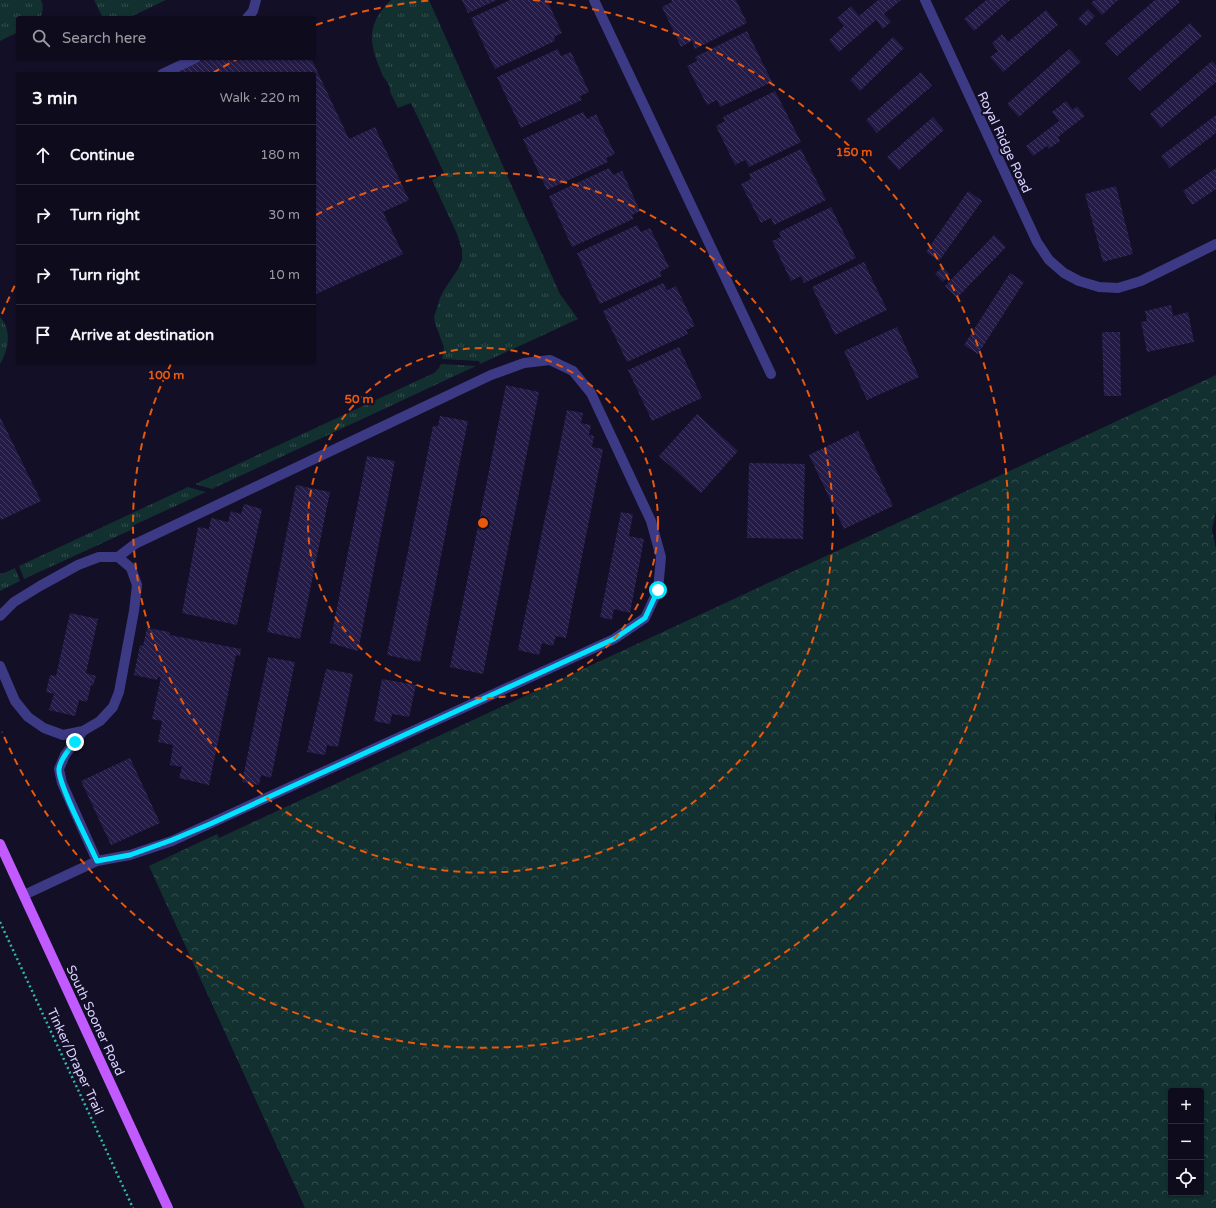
<!DOCTYPE html>
<meta charset="utf-8">
<style>
:root{--surface:#0e0b1c;--page:#171425;--text:#f1f3f6;--muted:#9b9ba3;--line:#2e2b3b}
body{margin:0;font-family:"Varela Round",sans-serif;background:var(--page);color:var(--text)}
.controls{position:absolute;right:12px;bottom:12px;display:grid;overflow:hidden;border-radius:4px;box-shadow:0 1px 3px #0004}
.controls button{width:36px;height:36px;display:grid;place-items:center;padding:0;border:0;border-bottom:1px solid var(--line);background:var(--surface);color:var(--text);font:20px sans-serif}
.stop{position:absolute;width:12px;height:12px;margin:-9px;border:3px solid #00e5ff;border-radius:50%;background:#fff}
.stop.end{background:#00e5ff;border-color:#fff;box-shadow:0 1px 4px #0008}
.list{margin:0;padding:0;list-style:none}
h2{display:flex;justify-content:space-between;align-items:center;height:52px;margin:0;padding:0 16px;font-size:17px}
h2 small{font-size:13px;font-weight:400;color:var(--muted)}
.list li{display:grid;grid-template-columns:26px 1fr auto;gap:12px;align-items:center;box-sizing:border-box;height:60px;padding:0 16px;border-top:1px solid var(--line)}
.list b{display:block;font-size:15px;white-space:nowrap}
.list em{font-size:13px;font-style:normal;color:var(--muted)}
.icon{flex:none;width:22px;height:22px;fill:none;stroke:currentColor;stroke-width:2;stroke-linecap:round;stroke-linejoin:round}
.map{position:relative;flex:none;width:1216px;height:1208px;overflow:hidden}
.search{position:absolute;background:var(--surface);box-shadow:0 1px 3px #0004;left:16px;top:16px;width:300px;height:44px;display:flex;align-items:center;gap:10px;box-sizing:border-box;padding:0 14px;border-radius:4px;color:var(--muted);font-size:15px}
.panel{position:absolute;background:var(--surface);box-shadow:0 1px 3px #0004;left:16px;top:72px;width:300px;height:292px;border-radius:4px}
.map>svg:first-child{display:block}
.grass{fill:url(#grass-tufts)}
.forest{fill:url(#forest-crowns);fill-rule:evenodd}
.building{fill:url(#building-back-hatch)}
.lines{fill:none;stroke-linecap:round;stroke-linejoin:round}
.path{stroke:#2fb8b0;stroke-width:2.5;stroke-dasharray:2 3;stroke-linecap:butt}
.minor{stroke:#3d3a85;stroke-width:10}
.major{stroke:#c25bff;stroke-width:10}
.route{stroke:#00e5ff;stroke-width:5}
.ring{fill:none;stroke:#e8590c;stroke-width:2;stroke-dasharray:7 5}
.labels{text-anchor:middle;stroke-width:4;stroke-linejoin:round;paint-order:stroke}
.street-label{font-size:13px;fill:#d9d4ff;stroke:#130f26}
.centre{fill:#e8590c;stroke:#130f26;stroke-width:2}
.ring-label{font-size:12px;text-anchor:middle;font-weight:bold;fill:#e8590c;stroke:#130f26;stroke-width:4;stroke-linejoin:round;paint-order:stroke}
</style>
<div class="map">
<svg width="1216" height="1208" viewBox="0 0 1216 1208">
<defs>
<pattern id="grass-tufts" width="24" height="20" patternUnits="userSpaceOnUse"><rect width="24" height="20" fill="#12302f"/><path d="M3 7l-1-3M5 7V3M7 7l1-3M15 17l-1-3M17 17v-4M19 17l1-3" fill="none" stroke="#344d4e"/></pattern>
<pattern id="forest-crowns" width="20" height="18" patternUnits="userSpaceOnUse"><rect width="20" height="18" fill="#12302f"/><path d="M2 6a3 3 0 1 1 6 0M12 15a3 3 0 1 1 6 0" fill="none" stroke="#344d4e"/></pattern>
<pattern id="building-back-hatch" width="6" height="6" patternUnits="userSpaceOnUse"><rect width="6" height="6" fill="#241b47"/><path d="M-1 5l2 2M0 0l6 6M5-1l2 2" fill="none" stroke="#433b63"/></pattern>
</defs>
<rect width="100%" height="100%" fill="#130f26"/>
<path class="grass" d="M0 0H41C44 6 43 12 40 18H18V32L0 41Z
M94 0H166L128 18H103Z
M391 0H429L560 294 578 319 480 364 479 361 442 359 444 348 442 342 435 323 434 317 440 298 444 290 458 269 462 260V250L457 234 432 180 444 173 411 103 398 108 390 92C391 85 386 81 383 76 369 45 365 25 391 0Z
M0 317C12 330 9 349 0 364Z
M441 364 476 366 212 489 195 484 434 373 439 368Z
M188 487 206 492 132 526 133 529 24 579 19 566Z
M15 568 20 581 0 591V573H4Z"/>
<path class="forest" d="M1216 375V511L1212 530 1216 549V809L1215 817 1216 827V1208H305L149 866 217 834 219 838ZM1171 1091H1201V1193H1171Z"/>
<path class="building" d="M462 0H497L468 13Z
M510 0H547L562 33 554 37 555 41 495 69 471 18Z
M671 0H736L747 23 695 49 692 41 681 47 662 7 672 2Z
M878 0H901L884 14 891 22 883 29 876 20 839 52 829 40 844 26 837 18 851 6 859 16Z
M986 0H1010L974 31 964 19Z
M1094 0H1118L1102 15 1091 3Z
M1155 0H1178L1180 2 1117 56 1105 43Z
M1088 9 1095 16 1086 26 1078 19Z
M1046 10 1058 25 1003 72 990 57 998 51 992 43 1002 34 1008 42Z
M1190 23 1202 36 1140 91 1128 78Z
M747 31 772 82 720 107 717 100 707 105 687 66 697 61 695 57Z
M893 37 904 48 860 91 850 80Z
M558 49 561 56 571 52 589 92 580 96 582 100 521 128 497 77Z
M1069 49 1081 62 1019 117 1007 104Z
M207 58H311L349 139 375 127 409 200 383 212 403 254 314 295V74H173Z
M1212 61 1216 65V82L1161 128 1150 114Z
M921 72 932 86 877 133 866 120Z
M775 91 801 142 749 167 745 160 735 165 716 126 725 121 723 117Z
M1066 101 1073 110 1077 106 1085 116 1058 137 1060 141 1049 149 1047 146 1033 156 1026 146 1059 121 1052 112Z
M583 112 587 119 596 114 615 154 606 158 608 162 547 190 523 139Z
M1216 115V133L1170 168 1161 156Z
M933 117 944 130 899 170 887 157Z
M801 149 826 200 774 225 771 218 761 223 741 184 751 179 749 174Z
M609 168 613 175 622 171 640 211 632 215 633 219 572 247 549 196Z
M1216 168V189L1192 205 1183 191Z
M1116 186 1133 254 1103 262 1085 194Z
M968 191 982 201 939 261 926 252Z
M831 207 856 258 804 283 801 276 791 281 772 241 781 237 779 232Z
M637 225 641 232 650 228 669 267 660 272 662 276 600 304 577 253Z
M994 235 1006 247 957 298 945 286Z
M864 262 887 310 835 335 812 287Z
M942 267 950 274 943 282 935 274Z
M1010 273 1024 282 978 354 964 345Z
M663 283 667 290 676 286 695 326 686 330 688 334 627 362 603 311Z
M1171 305 1173 316 1188 312 1194 342 1147 352 1141 322 1147 321 1145 311Z
M897 327 919 377 867 400 844 351Z
M1102 332H1120L1121 396H1104Z
M679 347 702 398 652 421 628 370Z
M506 385 539 392 483 674 450 667Z
M567 410 583 413 581 423 591 425 589 435 594 436 592 447 603 449 566 638 556 636 553 646 542 643 539 655 518 650Z
M697 414 738 451 701 493 659 456Z
M440 416 468 421 420 662 387 655 433 426H438Z
M0 417 41 501 1 520 0 517Z
M858 431 893 506 844 529 809 455Z
M367 456 395 461 358 651 330 643Z
M749 463 805 464 803 539 747 538Z
M296 485 330 492 300 639 267 632Z
M244 504 262 509 237 625 182 613 198 527 209 529 211 518 228 522 231 511 241 514Z
M621 512 633 514 629 536 644 539 630 613 614 609 612 620 600 617Z
M70 613 98 619 86 673 96 676 93 686 91 685 87 702 79 700 75 716 49 710 54 694 46 692 50 675 56 676Z
M147 628 170 632V635L241 649 240 656 236 655 209 785 179 778 182 767 170 765 173 745 158 742 162 721 152 719 161 677H158L157 680 134 675 140 645 143 646Z
M268 657 295 662 271 778 261 775 259 785 242 782Z
M326 669 353 674 338 747 327 745 325 755 307 752Z
M382 679 416 685 409 717 392 714 390 724 374 721Z
M130 758 160 823 111 845 81 781Z"/>
<g class="lines">
<path class="path" d="M0 922 133 1208"/>
<path class="minor" d="M594 0 771 374
M925 0 1037 242 1049 260 1064 273 1079 281 1099 287 1118 288 1141 281 1216 244
M247 18 253 11 256 0
M162 74 196 58
M0 616 14 602 40 586 78 565 99 557H118L131 568 137 585 134 611 119 692 113 707 100 721 83 731 65 755 59 769 62 783 97 861 24 895
M0 666 15 701 28 717 44 728 63 735 83 731
M97 861 130 855 172 841 614 639 645 618 658 590 661 557 651 521 591 393 573 371 550 360 524 363 491 375 135 544 118 557"/>
<path class="major" d="M0 844 168 1208"/>
</g>
<g class="lines">
<path class="route" d="M75 742C69 749 60 760 59 769 57 782 90 845 97 861L130 855 172 840 210 824 614 639 645 618 658 590"/>
</g>
<g class="ring">
<circle cx="483" cy="523" r="175"/>
<path d="M316 215A350 350 0 1 1 171 364"/>
<path d="M2 314A525 525 0 0 1 17 281M213 73A525 525 0 0 1 237 59M316 25A525 525 0 0 1 433 0M533 0A525 525 0 1 1 2 732"/>
</g>
<g class="labels">
<g class="street-label">
<text transform="translate(1005 142) rotate(65)" y="5">Royal Ridge Road</text>
<text transform="translate(96 1020) rotate(65)" y="5">South Sooner Road</text>
<text transform="translate(76 1061) rotate(65)" y="5">Tinker/Draper Trail</text>
</g>
</g>
<circle cx="483" cy="523" r="6" class="centre"/>
<g class="ring-label">
<text x="854" y="156">150 m</text>
<text x="166" y="379">100 m</text>
<text x="359" y="403">50 m</text>
</g>
</svg>
<div class="controls">
<button>+</button>
<button>−</button>
<button><svg class="icon" aria-label="locate" viewBox="0 0 24 24"><circle cx="12" cy="12" r="6"/><path d="M12 2v4M12 18v4M2 12h4M18 12h4"/></svg></button>
</div>
<div class="stop" style="left:658px;top:590px"></div>
<div class="stop end" style="left:75px;top:742px"></div>
<div class="search"><svg class="icon" aria-label="search" viewBox="0 0 24 24"><circle cx="10" cy="10" r="6"/><path d="M15 15l6 6"/></svg>Search here</div>
<section class="panel">
<h2>3 min<small>Walk · 220 m</small></h2>
<ul class="list">
<li><svg class="icon" aria-label="ahead" viewBox="0 0 24 24"><path d="M12 20V5M6 11l6-6 6 6"/></svg><div><b>Continue</b></div><em>180 m</em></li>
<li><svg class="icon" aria-label="right" viewBox="0 0 24 24"><path d="M7 20v-9h11M14 6l5 5-5 5"/></svg><div><b>Turn right</b></div><em>30 m</em></li>
<li><svg class="icon" aria-label="right" viewBox="0 0 24 24"><path d="M7 20v-9h11M14 6l5 5-5 5"/></svg><div><b>Turn right</b></div><em>10 m</em></li>
<li><svg class="icon" aria-label="arrive" viewBox="0 0 24 24"><path d="M6 21V4h12l-3 4 3 4H6"/></svg><div><b>Arrive at destination</b></div></li>
</ul>
</section>
</div>
